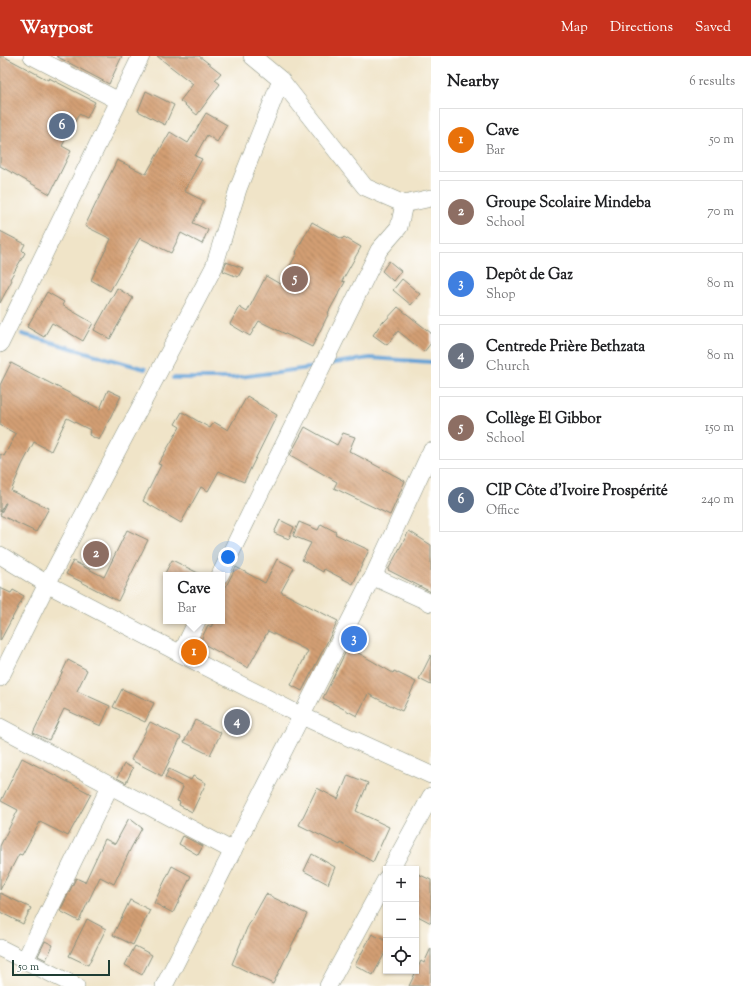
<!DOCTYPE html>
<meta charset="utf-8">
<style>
:root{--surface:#fff;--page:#f2f2f2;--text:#202124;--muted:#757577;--line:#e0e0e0;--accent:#c8321e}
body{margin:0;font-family:"Sorts Mill Goudy",serif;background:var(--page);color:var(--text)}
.controls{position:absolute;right:12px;bottom:12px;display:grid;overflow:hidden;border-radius:0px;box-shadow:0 1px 3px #0004}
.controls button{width:36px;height:36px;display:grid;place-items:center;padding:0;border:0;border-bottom:1px solid var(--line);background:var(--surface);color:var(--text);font:20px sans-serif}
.scale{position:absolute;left:12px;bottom:10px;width:98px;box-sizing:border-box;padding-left:4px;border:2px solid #1f3d34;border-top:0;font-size:11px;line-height:14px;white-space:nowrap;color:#1f3d34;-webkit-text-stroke:3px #fff;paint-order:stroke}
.you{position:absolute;left:228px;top:501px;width:14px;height:14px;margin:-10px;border:3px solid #fff;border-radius:50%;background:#1a73e8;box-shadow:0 0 0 6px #1a73e833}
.badge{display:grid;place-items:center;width:26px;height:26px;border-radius:50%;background:var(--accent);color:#fff;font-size:13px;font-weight:700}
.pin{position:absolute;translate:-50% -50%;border:2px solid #fff;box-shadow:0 1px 4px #0006}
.popup{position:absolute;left:163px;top:516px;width:62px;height:52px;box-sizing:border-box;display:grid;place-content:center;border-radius:0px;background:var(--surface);filter:drop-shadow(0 1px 3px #0005);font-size:13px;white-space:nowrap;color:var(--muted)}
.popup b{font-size:15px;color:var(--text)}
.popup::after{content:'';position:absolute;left:50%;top:100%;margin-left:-8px;border:8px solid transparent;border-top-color:var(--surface)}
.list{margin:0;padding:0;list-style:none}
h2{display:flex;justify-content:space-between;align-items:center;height:52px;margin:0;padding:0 16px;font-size:17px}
h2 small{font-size:13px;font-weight:400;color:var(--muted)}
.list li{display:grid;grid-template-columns:26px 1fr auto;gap:12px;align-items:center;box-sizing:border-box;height:64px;margin:0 8px 8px;padding:0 8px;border:1px solid var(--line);border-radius:0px}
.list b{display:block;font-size:15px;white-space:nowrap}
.list p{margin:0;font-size:13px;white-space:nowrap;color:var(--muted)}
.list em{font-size:13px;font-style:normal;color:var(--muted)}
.icon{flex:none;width:22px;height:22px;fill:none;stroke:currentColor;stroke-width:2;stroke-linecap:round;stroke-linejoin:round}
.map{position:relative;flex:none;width:431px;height:930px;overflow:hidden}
header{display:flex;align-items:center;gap:24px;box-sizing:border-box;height:56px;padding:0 20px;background:var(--accent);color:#fff}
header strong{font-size:19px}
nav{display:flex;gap:22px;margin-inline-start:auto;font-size:14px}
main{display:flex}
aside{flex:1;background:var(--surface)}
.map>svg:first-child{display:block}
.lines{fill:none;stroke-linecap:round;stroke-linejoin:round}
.stream{stroke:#63a1d5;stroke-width:4}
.building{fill:url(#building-back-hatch)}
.minor-casing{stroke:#88907e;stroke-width:18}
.minor{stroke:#fff;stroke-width:17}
</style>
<header>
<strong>Waypost</strong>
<nav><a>Map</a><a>Directions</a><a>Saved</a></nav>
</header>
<main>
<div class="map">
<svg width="431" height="930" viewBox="0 0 431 930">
<defs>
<pattern id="building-back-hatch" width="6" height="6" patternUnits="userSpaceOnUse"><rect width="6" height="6" fill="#d39f73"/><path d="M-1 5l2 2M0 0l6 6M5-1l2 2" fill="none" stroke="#ab835f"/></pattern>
</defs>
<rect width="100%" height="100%" fill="#fff"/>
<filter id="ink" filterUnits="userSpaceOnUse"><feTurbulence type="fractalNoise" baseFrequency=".025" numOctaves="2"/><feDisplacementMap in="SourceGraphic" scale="8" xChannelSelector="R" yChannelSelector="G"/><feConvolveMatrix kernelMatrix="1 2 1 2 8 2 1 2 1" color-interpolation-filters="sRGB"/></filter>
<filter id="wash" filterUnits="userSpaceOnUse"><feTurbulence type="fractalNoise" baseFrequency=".012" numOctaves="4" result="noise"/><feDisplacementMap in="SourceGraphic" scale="16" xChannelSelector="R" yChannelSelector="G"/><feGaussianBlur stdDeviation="0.9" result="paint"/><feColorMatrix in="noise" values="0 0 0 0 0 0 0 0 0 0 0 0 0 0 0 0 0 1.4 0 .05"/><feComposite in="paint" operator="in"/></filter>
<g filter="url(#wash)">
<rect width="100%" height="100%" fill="#f0e4c8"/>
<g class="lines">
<path class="stream" d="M22 278 145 313
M328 308 370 302 431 306
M173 322H232L316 311"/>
</g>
<g id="blocks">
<path class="building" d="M0 0H3L48 24 49 22 95 46 87 62 79 58 62 90 71 95 50 138 0 110Z
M56 0H122L109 28Z
M157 0H199L221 17 215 24 220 28 197 59 180 45 193 28Z
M146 35 174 49 165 69 138 55Z
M206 57 227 69 217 86 207 79 195 100 202 103 184 135 204 145 193 167 208 174 202 188 181 177 171 197 140 182 110 235 91 224 111 183 85 170 117 104 146 118 170 76 188 87Z
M312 166 342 183 344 181 361 191 342 225 345 226 328 257H329L312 291 259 265 250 280 230 268 239 251 247 256 266 220 280 228 297 197 296 196Z
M0 175 25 188 22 194 25 197 10 223 12 224 0 247Z
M389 205 401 215 393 225 382 215Z
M226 206 243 212 238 221 223 215Z
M402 223 420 238 411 249 393 234Z
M117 232 133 242 110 283 94 274Z
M47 236 64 246 62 249 93 267 83 285 52 267 44 281 27 271Z
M398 251 431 277V287L424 296 398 275 387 289 373 279 383 265 384 266Z
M11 307 100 353 108 334 121 340 99 384 89 379 90 374 67 362 51 395 34 386 22 409 11 435 49 452 36 476 0 459 6 447H5L0 456V398L4 400 16 378 0 369V329Z
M247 340 257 346V347L277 359 244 426 219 415 208 435 201 431 181 467 143 445 161 409 158 408 180 371 175 368 182 356 210 372 214 366 228 374Z
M305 371 337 389 343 377 355 381 349 395 405 425 390 459 334 432 337 426 290 399Z
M280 464 294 471 289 483 274 477Z
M299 466 318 474 321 468 336 476 335 478 369 494 353 528 324 513 323 516 302 504 311 487 293 480Z
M127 474 148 484 118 545 66 518 73 505 104 521Z
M409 475 431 489V536L388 514Z
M277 503 294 512 281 536 338 565 302 635 291 629 308 595 268 575 248 612 200 586 208 569 211 571 214 565H222V538L236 511 265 527Z
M172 504 202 519H164Z
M0 532 11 537 13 534 24 540 0 585Z
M348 591 393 617 394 615 416 626 402 655 368 638 357 660 323 642Z
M431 599V629L419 623Z
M68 604 87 614 77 635 110 650 101 670 64 653 49 684 33 677Z
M122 633 154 647 145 666 113 651Z
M195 664 221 677 210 699 184 686Z
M150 666 181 681 162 720 131 704Z
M22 702 91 738 68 780 40 766 22 799 19 798 0 834V790L18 754 1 745Z
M124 708 133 712 126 727 117 722Z
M169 713 191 724 193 720 206 727 192 756 179 749 180 746 177 745 183 731 165 721Z
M348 719 368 727 356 755 389 771 373 806 341 787 340 789 299 769 317 732 338 743Z
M129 762 142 772 131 792 114 828 100 821 79 865 60 855 76 822 85 826 105 783 115 788Z
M183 780 203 790 198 799 179 788Z
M312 798 335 811 328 828 304 815Z
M172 810 191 820 173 857 154 847Z
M416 817 431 824V867L416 859Z
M0 837 31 852 23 868 0 856Z
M266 838 307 858 273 928 232 908 247 872Z
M130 844 150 854 133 889 113 879Z
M87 863 106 873 88 909 69 900Z
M372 878 386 885V895L373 919 355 909Z
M45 885 53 889 46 904 38 900Z
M135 890 152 899 142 919 125 909Z
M431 892V930H409L421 905 424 907Z"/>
</g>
</g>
<g filter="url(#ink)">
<use href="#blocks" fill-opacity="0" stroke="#88907e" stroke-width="1"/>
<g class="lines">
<defs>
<path id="minor" d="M32 0 119 45
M252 0 281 24 365 131 404 148 431 142
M0 288 141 0
M0 499 47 528 181 598 302 660 431 719
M220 519 379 194 399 171 404 148
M372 523 431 395
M181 598 197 565
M0 622 47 528 214 211 238 133 281 24
M0 671 233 795
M391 813 431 740
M0 892 76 930
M25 904 110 730
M164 930 369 527 372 523 376 522 431 547
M328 930 386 823"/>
</defs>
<use href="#minor" class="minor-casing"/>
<use href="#minor" class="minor"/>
</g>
</g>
</svg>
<div class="controls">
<button>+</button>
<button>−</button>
<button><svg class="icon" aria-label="locate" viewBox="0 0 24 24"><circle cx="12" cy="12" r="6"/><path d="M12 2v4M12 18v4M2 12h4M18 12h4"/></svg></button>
</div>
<div class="scale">50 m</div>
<div class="you"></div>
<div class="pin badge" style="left:194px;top:596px;background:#e8710a">1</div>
<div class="popup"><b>Cave</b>Bar</div>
<div class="pin badge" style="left:96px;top:498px;background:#8d6e63">2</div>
<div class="pin badge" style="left:354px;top:583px;background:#3f7fe0">3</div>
<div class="pin badge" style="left:237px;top:666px;background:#6b7280">4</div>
<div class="pin badge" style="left:295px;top:223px;background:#8d6e63">5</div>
<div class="pin badge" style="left:62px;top:70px;background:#5c6f8a">6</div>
</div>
<aside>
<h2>Nearby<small>6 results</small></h2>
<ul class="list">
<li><span class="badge" style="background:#e8710a">1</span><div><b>Cave</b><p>Bar</p></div><em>50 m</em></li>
<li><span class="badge" style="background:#8d6e63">2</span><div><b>Groupe Scolaire Mindeba</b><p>School</p></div><em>70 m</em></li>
<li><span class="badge" style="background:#3f7fe0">3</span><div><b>Depôt de Gaz</b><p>Shop</p></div><em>80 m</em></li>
<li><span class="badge" style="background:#6b7280">4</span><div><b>Centrede Prière Bethzata</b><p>Church</p></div><em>80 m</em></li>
<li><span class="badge" style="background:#8d6e63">5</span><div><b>Collège El Gibbor</b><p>School</p></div><em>150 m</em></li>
<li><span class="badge" style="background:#5c6f8a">6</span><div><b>CIP Côte d'Ivoire Prospérité</b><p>Office</p></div><em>240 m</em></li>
</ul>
</aside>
</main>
